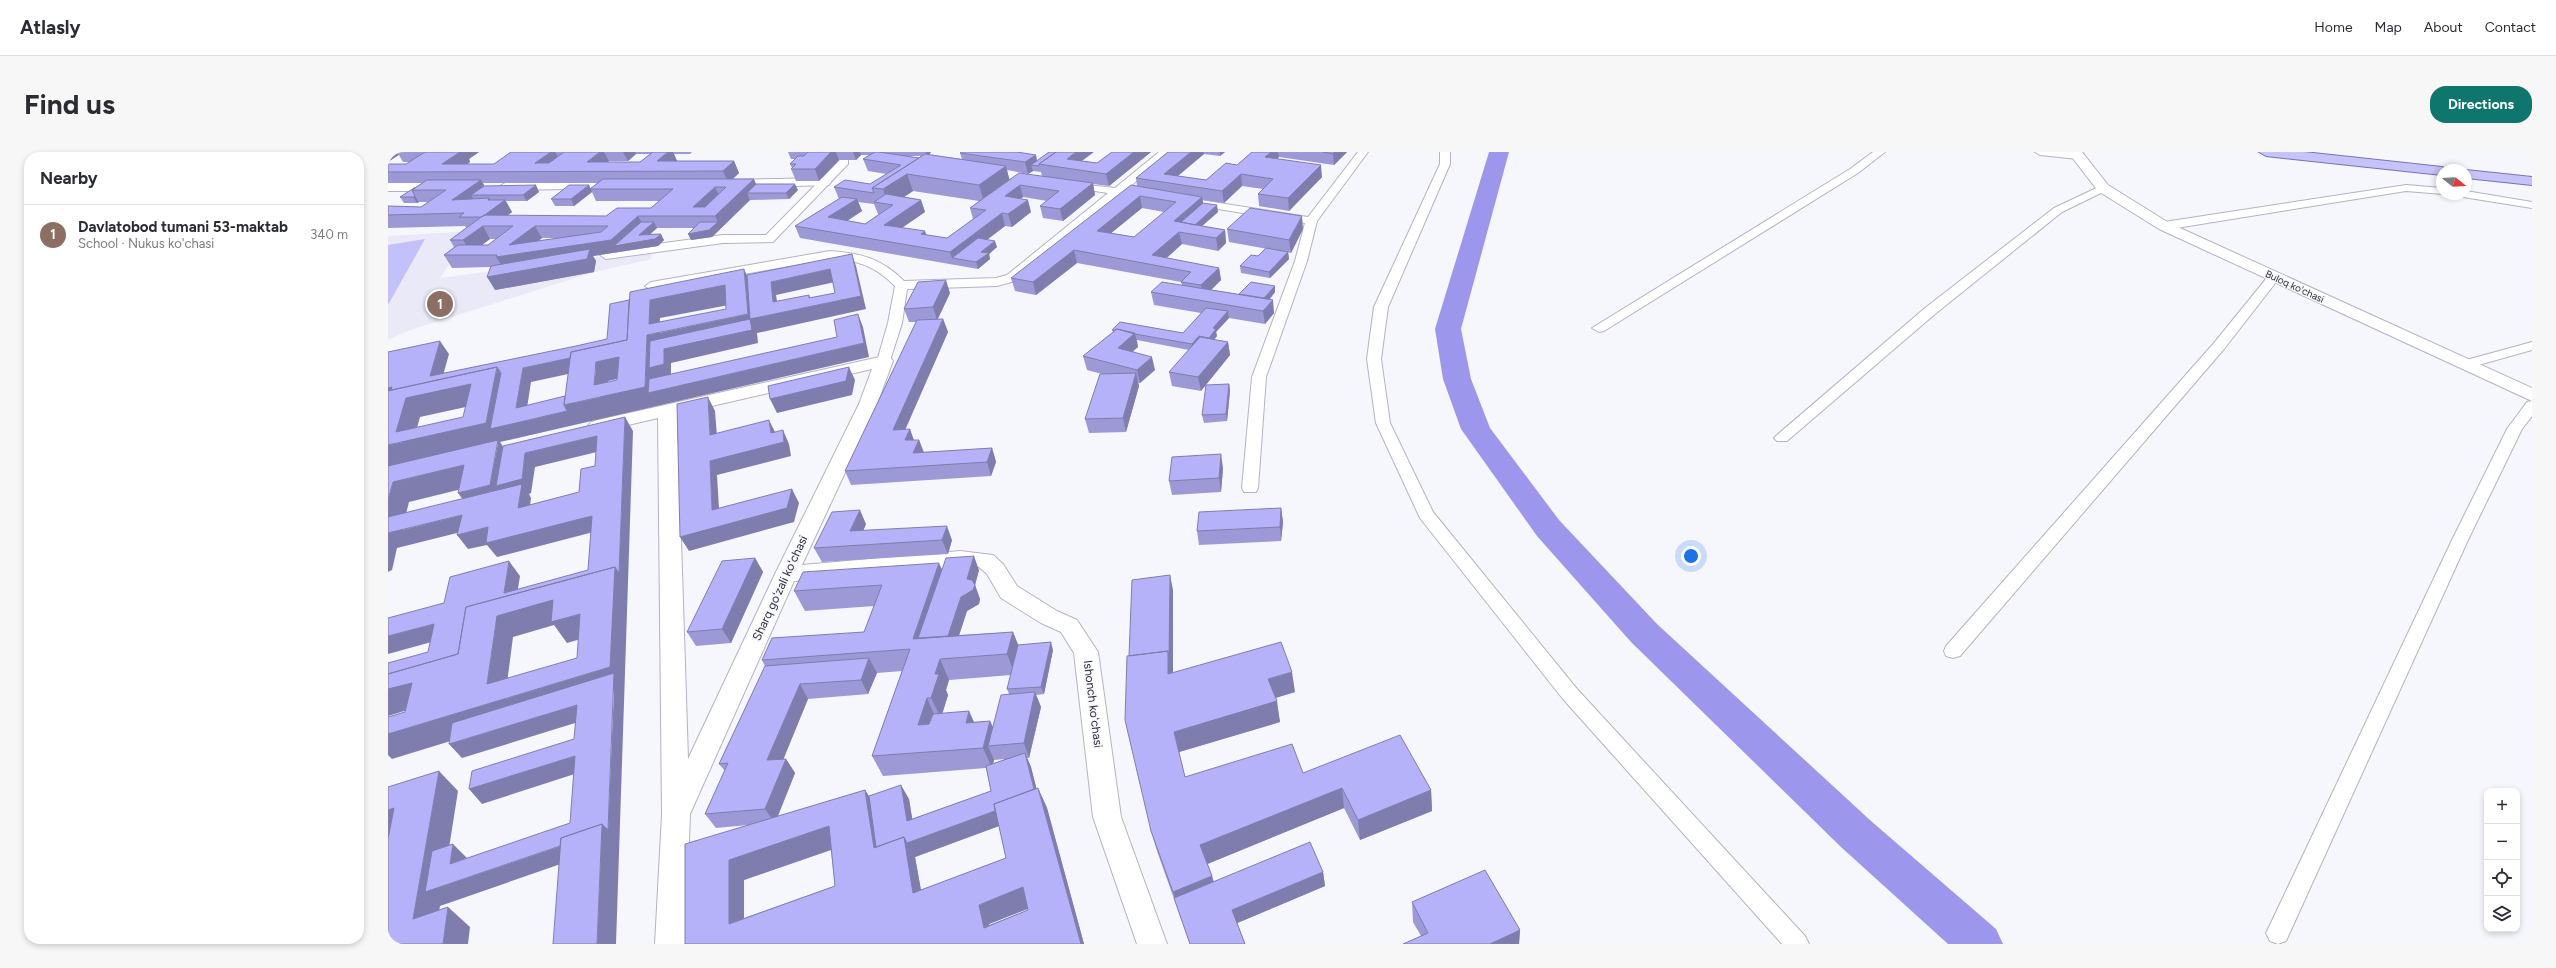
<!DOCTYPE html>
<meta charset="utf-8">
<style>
:root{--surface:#fff;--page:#f7f7f7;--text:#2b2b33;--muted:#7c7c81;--line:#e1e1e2;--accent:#0f766e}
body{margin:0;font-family:Figtree,sans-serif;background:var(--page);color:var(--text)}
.controls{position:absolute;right:12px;bottom:12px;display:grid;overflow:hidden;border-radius:8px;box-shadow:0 2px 6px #0003}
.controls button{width:36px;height:36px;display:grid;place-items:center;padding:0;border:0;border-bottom:1px solid var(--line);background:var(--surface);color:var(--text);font:20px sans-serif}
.compass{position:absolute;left:2048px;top:12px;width:36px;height:36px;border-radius:50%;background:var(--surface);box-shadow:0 2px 6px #0003;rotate:108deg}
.you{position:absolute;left:1303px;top:404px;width:14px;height:14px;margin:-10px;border:3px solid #fff;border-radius:50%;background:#1a73e8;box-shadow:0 0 0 6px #1a73e833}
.badge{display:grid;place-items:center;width:26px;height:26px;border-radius:50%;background:var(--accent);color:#fff;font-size:13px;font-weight:700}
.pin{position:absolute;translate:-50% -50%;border:2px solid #fff;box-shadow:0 1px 4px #0006}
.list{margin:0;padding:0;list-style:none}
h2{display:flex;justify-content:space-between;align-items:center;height:52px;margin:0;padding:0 16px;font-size:17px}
h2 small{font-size:13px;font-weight:400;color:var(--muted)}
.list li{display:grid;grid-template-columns:26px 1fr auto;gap:12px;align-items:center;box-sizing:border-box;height:60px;padding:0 16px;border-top:1px solid var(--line)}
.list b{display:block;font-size:15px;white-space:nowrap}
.list p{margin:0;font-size:13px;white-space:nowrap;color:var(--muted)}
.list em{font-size:13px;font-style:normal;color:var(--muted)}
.icon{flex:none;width:22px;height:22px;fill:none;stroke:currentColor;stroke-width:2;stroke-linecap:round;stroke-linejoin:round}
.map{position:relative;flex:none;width:2144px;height:792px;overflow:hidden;border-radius:16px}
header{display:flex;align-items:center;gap:24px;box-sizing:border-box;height:56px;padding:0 20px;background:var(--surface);border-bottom:1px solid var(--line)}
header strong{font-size:19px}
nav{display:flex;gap:22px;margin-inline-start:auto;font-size:14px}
.intro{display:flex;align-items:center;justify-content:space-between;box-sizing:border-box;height:96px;padding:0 24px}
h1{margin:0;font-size:28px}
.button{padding:10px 18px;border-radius:16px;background:var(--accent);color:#fff;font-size:14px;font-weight:700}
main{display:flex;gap:24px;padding:0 24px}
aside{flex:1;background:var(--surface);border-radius:16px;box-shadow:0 2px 6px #0003}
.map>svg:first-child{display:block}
.built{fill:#e9e9f7}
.green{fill:#c2c1f9}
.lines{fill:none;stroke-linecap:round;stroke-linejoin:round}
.canal{fill:#9c97ed;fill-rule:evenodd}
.lane-casing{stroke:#b3b3c3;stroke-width:2}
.street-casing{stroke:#b3b3c3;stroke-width:2}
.primary-casing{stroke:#7874b2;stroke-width:2}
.lane{fill:#fff;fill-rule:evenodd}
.street{fill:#fff;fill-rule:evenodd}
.primary{fill:#c6c2fa;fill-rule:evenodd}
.wall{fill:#9c99d6;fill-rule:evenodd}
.shaded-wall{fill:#7f7dae;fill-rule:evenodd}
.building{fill:#b5b2f9;stroke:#7f7dae;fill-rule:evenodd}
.labels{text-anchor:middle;stroke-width:3;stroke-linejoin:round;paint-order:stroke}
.far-street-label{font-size:10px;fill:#2e2e35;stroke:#f6f6fd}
.street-label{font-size:12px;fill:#2e2e35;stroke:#f6f6fd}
</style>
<header>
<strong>Atlasly</strong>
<nav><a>Home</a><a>Map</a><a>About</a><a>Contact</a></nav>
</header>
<div class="intro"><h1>Find us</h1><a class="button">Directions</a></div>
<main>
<aside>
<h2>Nearby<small></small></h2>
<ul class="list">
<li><span class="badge" style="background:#8d6e63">1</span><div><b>Davlatobod tumani 53-maktab</b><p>School · Nukus ko'chasi</p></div><em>340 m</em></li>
</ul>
</aside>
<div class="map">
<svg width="2144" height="792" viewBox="0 0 2144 792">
<rect width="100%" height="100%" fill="#f6f6fd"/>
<path class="built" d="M84 79 52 126 264 98 263 107 203 121 22 178 0 188V84Z"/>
<path class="green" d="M37 87 0 153V93Z"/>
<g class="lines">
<path class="canal" d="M1101 0H1121L1073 177 1083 227 1102 276 1171 368 1269 472 1483 669 1608 777 1615 792H1560L1453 695 1243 490 1149 384 1073 277 1055 227 1047 177Z"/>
<defs>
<path id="lane" d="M771 0H783L739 37 761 41V45L732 43 627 129 609 134 519 137 514 171 501 212H491L489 209 500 171 507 134C487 114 470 108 442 107L263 138 257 134 263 130 442 99C473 101 494 107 516 129L608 126 619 123 720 41 680 35V31L727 36Z
M970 0H980L929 69 919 109 878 225 870 336 868 340H856L854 336 864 225 907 109 917 71 793 51 787 48 793 45 920 65Z
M1052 0H1062V12L1000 155 993 207 1002 271 1045 360 1189 537 1417 784 1421 792H1394L1175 547 1032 366 988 271 979 207 986 155 1052 12Z
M1485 0H1497L1470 21 1216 179 1211 180 1204 176 1462 17Z
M1647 0H1682L1695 4 1690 7 1652 3Z
M456 7 460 8V12L385 90 335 91 218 107 212 103 218 99 335 83H378L452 8Z
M1715 33 1721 36 1719 38 1674 60 1547 162 1399 289H1389L1386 286 1389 283 1537 156 1666 56Z
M2018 33 2054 36 2055 42 2018 39 1776 78 1770 74 1776 70Z
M2078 39 2144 50V56L2075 45 2069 42H2078Z
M1886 121 1892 125 1836 197 1572 504 1565 506 1558 504 1556 499 1558 494 1826 191 1882 122Z
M2144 190V198L2076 217 2069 213 2071 210Z
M2144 249V264L2134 277 2080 388 1898 789 1890 792 1882 789 1878 781 1882 773 2064 388 2119 277 2139 250Z"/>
<path id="street" d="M1680 0H1694L1720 33 1781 71 2144 236V249L1771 77 1710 39Z
M436 26 443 30 441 33 339 36 332 32 339 28Z
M237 29 242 30 244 33 242 36 119 38 112 34 119 30Z
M0 31H59L66 35 59 39H0Z
M496 204 502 205 505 209 489 252 414 413 572 399 605 403 615 412 629 434 669 459 689 468 710 500 733 665 779 792H749L705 665 686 501 673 480 653 471 613 446 599 422 591 415H572L406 429 302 662 297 792H267L274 663 270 266 210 280 203 278 200 274 203 270 210 268ZM484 217 471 252 387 422 300 607 289 262Z"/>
<path id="primary" d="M1871 0H1916L2054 15 2060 18H2054V23L1878 4Z
M2077 18H2078L2144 25V33L2078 26Z"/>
</defs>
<use href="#lane" class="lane-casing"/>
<use href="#street" class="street-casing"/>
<use href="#primary" class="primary-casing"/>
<use href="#lane" class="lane"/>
<use href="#street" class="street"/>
<use href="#primary" class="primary"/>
</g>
<path class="wall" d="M0 0H91L81 7 82 10 79 12H106L123 0H304L302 2H286L289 9H346L351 21 345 27 368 32 410 38 401 47 362 48 324 85 303 88 305 76H269L262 82 276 88 270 94 205 104 208 109 206 120 107 138 102 115 64 116 56 103 66 95 62 88 78 76 77 74 0 76V54L33 55 40 50H31L29 51H16L12 45 34 31H0V12H18L22 10H15L11 3ZM248 2H262L252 10H220L221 9H240ZM95 31H209L202 37 163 47 167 54H186L204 40 208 49H271L263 56 218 64H119L124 60 118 49H139L151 40 96 34ZM154 86H171L150 89ZM102 87H108L100 93H94Z
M400 0H543L541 3 574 7 572 1 649 8 694 9 709 11 724 0H763L721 34 705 32 707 43 675 69 655 66 652 54 659 49 635 45 633 47 643 60 624 75 617 74 599 88 609 95 601 102 602 107 590 117 412 86 407 74 451 47 446 35 482 32 499 22 480 19 475 7 481 3H473L468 8H451L431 29H408L403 17 404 16 402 12 407 7H403ZM519 4H533L531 6ZM619 18 640 22 645 19 653 20 654 24 621 27ZM525 39 591 49 582 56 585 67 559 86 539 83 514 76 537 60 533 48 516 45ZM470 50 486 52 490 62H491L477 72 459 69 474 59Z
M780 0H837L832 4 816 2 790 24 818 28 849 13 864 0H959L946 13 891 5 889 7 934 25 901 59 871 54 870 42 875 37 854 34 836 51 815 48V51L830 60 814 74 837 78 838 91 830 99 794 92 778 106 831 116 833 128 823 138 851 142 887 134V140L882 147 886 161 877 172 841 166 828 180 829 184 826 188 840 190 842 203 813 239 784 234 781 220 801 198 749 188 750 195 745 199 767 218 752 231H750L751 234 738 280 701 281 697 267 714 222 699 218 695 204 725 180 724 178 795 181 813 161 766 153 763 140 794 133 793 130 689 111 648 143 627 139 623 126 749 34 748 26ZM754 56 776 60 746 85 723 81Z
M839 77H915L903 101 841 90Z
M900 100 901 107 882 126 853 121 852 114 870 104Z
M562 141 550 167H555L560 180 517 277 526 288H531L536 300 604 296 608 310 603 324 463 333 457 319 529 170H521L516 157Z
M841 232 842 239 839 269 816 271 814 263Z
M835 316 833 340 784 343 781 329Z
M893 356 895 370 893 389 811 393 809 379Z
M478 372 475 379 564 388 560 402 434 410 426 396Z
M367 406 375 420 343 491 308 494 299 480Z
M554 417 591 418 587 433 592 447 591 452 579 459 571 483 625 480 630 493 665 498 656 542 648 543 653 555 641 606H639L643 615 648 636H650L659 656 696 792H297L360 673 328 676 317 662 337 619 331 612 377 514 374 508 476 480 486 454 417 459 406 439ZM514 519 484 604 495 624 598 616 603 639 524 667 521 647 481 644 477 638 390 664 407 621 398 607H395L420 547 480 542 489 521ZM623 523 619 537 621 542 605 575 602 569 586 570 581 559 554 562 560 543 558 538 561 528ZM617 607 605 612 606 608ZM611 674 618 706 533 738 527 705ZM443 698 447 734 356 766V728ZM640 757V758L601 773V772Z
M785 438V521L907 540 887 546 892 570 791 600 797 625 915 621 1043 638 1044 659 972 688 956 656 819 712 824 724 826 730 935 720 937 734 849 771 857 792H802L769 699 763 679 741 504Z
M1024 750 1132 778 1131 792H1015L1033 784 1025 770Z"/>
<path class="shaded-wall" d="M0 0H8L11 3 0 10Z
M71 0H91L81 7 82 10 67 20 54 12Z
M163 0H167L173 9 152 19 147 11Z
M212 0H216L221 9 208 19 199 10Z
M235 0H247L248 2 240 9Z
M280 0H285L289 9H269Z
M443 0H448L451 8 431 29 427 17Z
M465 0H472L473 3 468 8Z
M538 0H543L539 4Z
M688 0H706L683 17 679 7Z
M746 0H763L721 34 718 22Z
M803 0H816V2L781 31 776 22Z
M832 0H837L832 4Z
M883 0H890L891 5 879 17 877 5Z
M947 0H959L946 13 945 2Z
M648 3 650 14 643 13 645 19 640 22 637 10Z
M346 9 351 21 340 31 335 19Z
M933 13 934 25 901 59 900 46Z
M618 14 622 30 596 50 591 33Z
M519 22 525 39 504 53 500 52 495 37Z
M853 22 854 34 836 51 834 39Z
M366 27 371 39 359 41 362 48 324 85 303 88 300 82 330 70 327 64Z
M93 28 100 40 83 43 87 49 64 48Z
M705 31 707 43 675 69 672 57Z
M407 32 410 38 401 47 398 41Z
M148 33 151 40 139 49 135 43Z
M201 33 204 40 186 54 183 47Z
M632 33 635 45 620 56 617 44Z
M327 35 333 47 310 64 305 55Z
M27 44 31 50 29 51 25 45Z
M752 44 754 56 711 91 709 79Z
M814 45 816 57 787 75 786 69Z
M101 46 107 55 117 48 124 60 105 74 94 65 100 48Z
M469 47 474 59 445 78 440 65Z
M533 48 537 60 500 85 496 73Z
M640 48 643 60 624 75 620 62Z
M829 53 830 60 805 82 801 78Z
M614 61 617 74 573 107 564 106 562 100Z
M250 64 257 76 251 83 266 70 269 76 255 89 273 82 276 88 270 94 205 104 208 109 206 120 107 138 99 125 116 117 108 105 121 93 147 74 154 86 135 101 223 88Z
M914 64 915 77 903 101 901 88Z
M95 74 102 87 83 101 75 88Z
M837 78 838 91 830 99 828 86Z
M537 79 542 92 533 82Z
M791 80 794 92 770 114 764 103Z
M607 89 609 95 601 102 602 107 590 117 588 110 593 100Z
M686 98 689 111 648 143 645 130Z
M900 100 901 107 882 126 881 120Z
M464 102 468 114 478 157 369 181 370 191 283 211V226L269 229 268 239 476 191 470 162 475 175 481 205 112 290 124 308 120 330 134 327 137 301 209 284 217 298 147 315 143 341 141 342 143 346 140 370 130 356 132 344 118 348 117 353 85 361 70 341 102 333 110 291 0 316V293L15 290 8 280 14 258 11 259 5 250 0 251V236L4 235 10 243 49 235 42 224 52 189 61 202 52 234 108 222 109 215 122 235 114 274 136 269 128 256 135 216 242 193 245 147 252 160 249 207 234 210 242 224 220 229 218 243 257 235 259 183 266 182 261 172 262 148 337 133 346 152 272 166 271 181 360 162 356 117 365 136 367 166 390 161 385 150 383 130 442 117 447 130 388 143 391 161 424 154 421 146V143L425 154 473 144ZM276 201V212L269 214V202ZM208 216 206 233 213 245 186 251 181 243 180 252 176 253 179 259 137 269 143 230ZM104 238 98 271 26 287 32 265 96 251 89 242Z
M831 116 833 128 815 146 813 133Z
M558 128 562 141 549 168 545 155Z
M887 134V140L872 159 871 152Z
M885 148 886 161 877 172 875 159Z
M840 159 841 166 828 180 829 184 822 192 821 186 825 176Z
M555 167 560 180 511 292 505 278Z
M747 181 750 195 733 209 730 196Z
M811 184 812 191 805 198 804 192Z
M840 190 842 203 813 239 810 225Z
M764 205 767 218 752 231 749 218Z
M461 215 467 228 464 243 389 261 382 247Z
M748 221 751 234 738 280 735 266Z
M841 232 842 239 839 269 838 262Z
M320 245 327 259 330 297 322 283Z
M237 265 245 279 228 792H209L213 698 52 754 47 787 25 767 51 619 70 639 55 734 214 680V672L220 678 226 539 4 607 0 603V582L112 548 99 532 108 472 95 476 87 523 32 539 42 551 0 564V530L75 508 83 462 124 450 116 441 121 409 132 424 128 449 226 422 227 415 231 421ZM225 439 222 515 117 547 125 485 166 473 179 491 207 483 192 462 178 466 170 455Z
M381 268 388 282 395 278 401 292 403 304 329 323 332 373 324 358 322 309 383 281Z
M522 277 527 291 517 288Z
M531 288 536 302 530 315 525 301Z
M604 296 608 310 603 324 599 310Z
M833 302 835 316 833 340 831 326Z
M76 313 90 333 21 350 14 378 74 363 85 377 9 396 4 418 0 420V348L5 330Z
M404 337 411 351 406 370 301 399 292 385Z
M893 356 895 370 893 389 892 375Z
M472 358 478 372 469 394 462 379Z
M204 364 213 378 109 405 99 393 80 397 69 383 100 375Z
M559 374 564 388 560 402 554 388Z
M586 404 591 418 587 433 592 447 591 452 579 459 564 505 558 491Z
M367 406 375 420 343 491 334 477Z
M551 411 560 431 528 493 525 487Z
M782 423 785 438V542L780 522Z
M46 472 58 486 0 502V484Z
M625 480 633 500 627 523 619 502Z
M663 490 665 498 656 542 653 535Z
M481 506 489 521 480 542 473 528Z
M552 507 561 528 558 538 560 543 553 566 543 546 547 522Z
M904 520 907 540 884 547 880 527Z
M412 532 420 547 389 623 379 608Z
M647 540 653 555 641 606 636 591Z
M539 546 548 567 540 593 530 573Z
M889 549 892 570 791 600 786 580Z
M189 553 200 567 74 606 61 592Z
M581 559 590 580 578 571Z
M602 569 611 589 600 594 606 608 604 616 595 596Z
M637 601 643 615 654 658 527 705 537 761 486 696 477 638 489 658 516 685 648 644Z
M187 604 199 618 94 652 81 637Z
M398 607 407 621 387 671 377 657Z
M513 633 521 647 527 683 519 669Z
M650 636 659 656 696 792H693Z
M954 636 956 656 817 713 812 693Z
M1043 638 1044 659 972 688 970 668Z
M6 656 27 676 0 685V658Z
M441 674 454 694 356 728V791L341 772V708Z
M65 692 79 706 62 712Z
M935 720 937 734 847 772 844 758Z
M824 724 829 744 791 760 785 740Z
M635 735 644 755 601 772 605 792 596 776 591 753Z
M60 755 82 775 80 792H55Z
M1132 778 1131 792H1102Z"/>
<path class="building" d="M37 0H72L54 12H106L123 0H163L147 11H161L176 0H212L199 10H252L265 0H280L269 9H346L335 19 0 20V12H18Z
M420 0H443L427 17H403L408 12H402L410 4H416Z
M487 0H491L531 6 484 36 486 41 446 35 457 28 482 32 513 13 475 7Z
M573 0H629L648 3 637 10 572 1Z
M661 0H668L651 12V14L643 13Z
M668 0H688L679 7 709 11 724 0H746L718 22 651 12Z
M780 0H803L776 22 818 28 838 11 849 13 864 0H883L877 5 933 13 900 46 870 42 885 27 853 22 834 39 748 26Z
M935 0H947L945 2Z
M537 2 618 14 591 33 519 22 495 37 484 36Z
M631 21 705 31 672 57 652 54 671 39 632 33 617 44 640 48 620 62 614 61 562 100 407 74 454 45 469 47 440 65 477 72 505 53 486 50 498 42 533 48 496 73 537 79 533 82 559 86 598 58 582 56Z
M215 27H366L327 64H250L223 88 108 105 109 103H56L70 93H100L125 74H95L75 88H62L96 63 218 64 229 56H263L285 37H202ZM327 35H338L317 55H305ZM147 74H220L213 80 121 93Z
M39 28H93L64 48 101 46 100 48H117L94 65H71L76 61 0 63V54L33 55 58 38H24Z
M368 32H407L398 41H359Z
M148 33 135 43H83L96 34Z
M181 33H201L183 47H163Z
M743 33 814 45 786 69 837 78 828 86 791 80 764 103 831 116 813 133 793 130 803 120 686 98 645 130 623 126ZM752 44 788 50 746 85 709 79Z
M26 36H27L24 38 27 44 25 45H12Z
M815 51 829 53 807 73 793 70Z
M862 56 914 64 901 88 839 77Z
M253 70H266L251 83 273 82 267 87 226 94Z
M312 70H330L321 78 300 82Z
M590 86 607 89 593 100 601 101 588 110 564 106Z
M878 96 900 100 881 120 852 114 863 103 870 104Z
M202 97 199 107 99 125 103 114Z
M464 102 473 144 362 167 359 123ZM442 117 447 141 421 146V143L385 150 383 130Z
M356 117 360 162 259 183 257 235 176 253 183 200 239 188 242 140ZM337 133 338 157 261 172 262 148ZM231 205 229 228 206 233 208 210Z
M558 128 545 155 516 157 530 130Z
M774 130 885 148 875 159 763 140Z
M863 130 887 134 876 146 851 142Z
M241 148 239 188 183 200 182 206 135 216 128 256 177 244 176 253 179 259 102 277 113 221 109 215 3 238 4 235 0 236V200L52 189 42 224 188 194 219 187 222 152Z
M818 156 840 159 825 176 828 177 821 186 811 184 804 192 747 182 729 177 727 178H724L732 170 795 181Z
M470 162 476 191 260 241 261 227 449 185 446 168Z
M362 167 364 178 276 197V212L261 216 262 189Z
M555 167 505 278 522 277 517 288H531L525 301 604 296 599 310 457 319 529 168Z
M729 177 747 181 730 196 764 205 749 218 695 204Z
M812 185 840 190 810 225 781 220Z
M109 215 98 271 0 293V239ZM83 232 75 265 8 280 18 246Z
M461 215 458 229 382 247 380 234Z
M748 221 735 266 697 267 712 222Z
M841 232 838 262 814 263 818 233Z
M320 245 322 283 381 268 383 281 395 278 396 290 322 309 324 358 404 337 399 356 292 385 289 252Z
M237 265 231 421 227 415 78 455 70 502 0 522V511L40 500 46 472 0 484V466L56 451 62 425 121 409 116 441 200 418 204 364 98 391 100 375 69 383 74 363 0 381V365L134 332 130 356 191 340 193 317 207 314 209 284 137 301 134 327 108 334 115 294Z
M110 288 102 333 70 341 76 313 5 330 0 348V314Z
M833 302 831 326 781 329 784 305Z
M893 356 892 375 809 379 811 360Z
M472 358 462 379 559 374 554 388 426 396 444 360Z
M586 404 579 427 584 428 587 433 585 438 573 445 560 484 530 486 558 406Z
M367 406 334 477 299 480 334 409Z
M551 411 525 487 625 480 619 502 552 507 547 522H551L543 546H539L530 573 541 572 545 562 581 559 578 571 602 569 595 596 484 604 522 497 374 508 384 486 476 480 494 433 406 439 415 420Z
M227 415 222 515 0 582V565L17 560 24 531 0 537V522L70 502 78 455ZM165 448 163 470 192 462 189 506 99 532 109 464Z
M782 423 781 505 780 499 741 504 744 428Z
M663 490 653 535 619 537 630 493Z
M893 490 904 520 880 527 889 549 786 580 797 625 904 592 915 621 1012 583 1043 638 970 668 954 636 812 693 824 724 785 740 763 679 737 568 739 504 780 499V522Z
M481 506 473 528 412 532 379 608 398 607 377 657 317 662 340 611 331 612 377 514Z
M226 521 220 678 214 672 173 686 172 694 37 740 44 699 65 692 62 712 182 671 187 604 81 637 84 619 186 587 189 553 61 592 64 571Z
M647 540 636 591 600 594 613 543Z
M637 601 646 637 606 652 607 659 519 691 516 685 488 695 481 644 513 633 519 669 603 639 598 614Z
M51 619 25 767 60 755 55 792H0V687L6 656 0 658V635Z
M650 636 693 792H297V692L477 638 486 696 516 685 525 741 618 706 606 652ZM441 674 447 734 341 772V708ZM635 735 640 758 596 776 591 753Z
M214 672 209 792H165L173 686Z
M922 690 935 720 844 758 857 792H802L786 746Z
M1097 718 1132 778 1102 792H1015L1040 781 1024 750Z"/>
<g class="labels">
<g class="far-street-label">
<text transform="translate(1907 134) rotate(25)" y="4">Buloq ko'chasi</text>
</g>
<g class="street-label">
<text transform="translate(392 436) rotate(-65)" y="4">Sharq goʻzali koʻchasi</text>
<text transform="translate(705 552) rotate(83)" y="4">Ishonch koʻchasi</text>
</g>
</g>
</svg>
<div class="controls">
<button>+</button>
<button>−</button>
<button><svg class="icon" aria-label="locate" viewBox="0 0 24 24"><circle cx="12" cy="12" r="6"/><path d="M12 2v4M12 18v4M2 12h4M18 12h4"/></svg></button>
<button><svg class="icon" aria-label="layers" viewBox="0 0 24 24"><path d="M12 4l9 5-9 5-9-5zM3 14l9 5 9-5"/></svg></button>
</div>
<svg class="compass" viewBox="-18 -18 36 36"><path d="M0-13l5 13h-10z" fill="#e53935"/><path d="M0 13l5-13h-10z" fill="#7c7c81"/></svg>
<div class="you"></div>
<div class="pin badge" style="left:52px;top:152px;background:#8d6e63">1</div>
</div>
</main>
